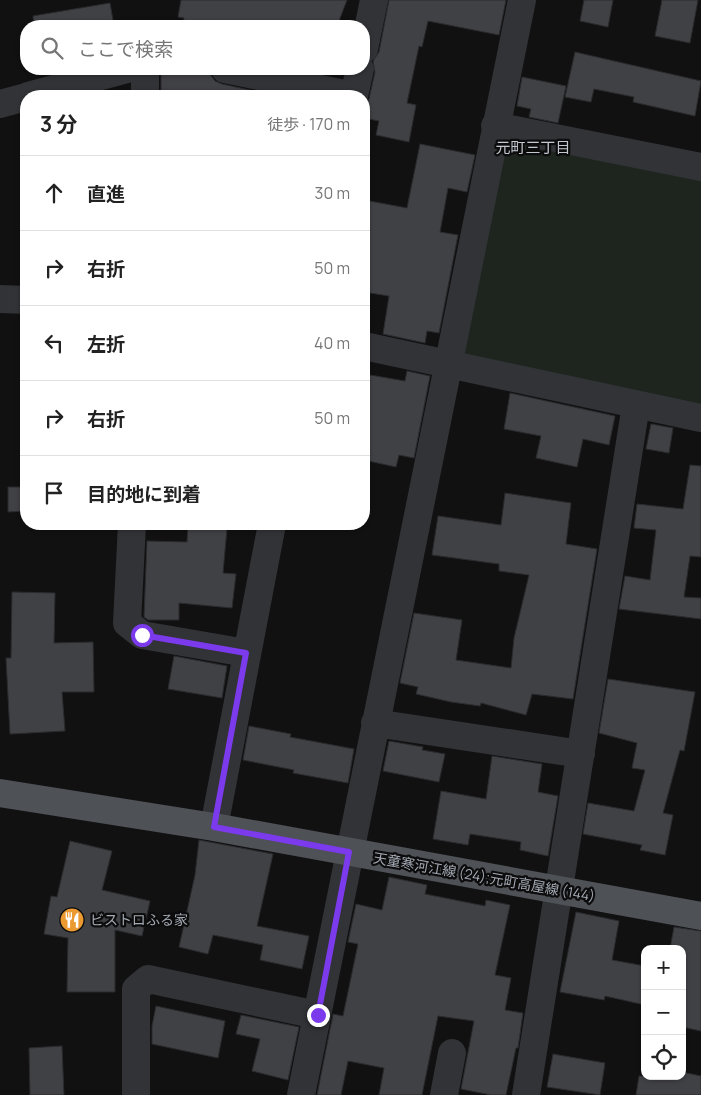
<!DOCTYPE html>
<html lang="ja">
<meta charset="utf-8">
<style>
:root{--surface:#fff;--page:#f2f2f2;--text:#222;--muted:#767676;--line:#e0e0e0}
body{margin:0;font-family:Manrope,"Noto Sans JP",sans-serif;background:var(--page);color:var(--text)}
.controls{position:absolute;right:15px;bottom:15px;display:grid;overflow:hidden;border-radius:10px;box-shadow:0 1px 4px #0004}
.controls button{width:45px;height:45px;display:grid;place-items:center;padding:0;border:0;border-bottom:1px solid var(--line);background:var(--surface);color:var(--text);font:25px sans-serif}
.stop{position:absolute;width:15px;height:15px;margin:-11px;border:4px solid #7c3aed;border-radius:50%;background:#fff}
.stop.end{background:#7c3aed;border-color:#fff;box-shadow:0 1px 5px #0008}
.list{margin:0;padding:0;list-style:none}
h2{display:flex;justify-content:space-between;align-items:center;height:65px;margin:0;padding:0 20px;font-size:21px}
h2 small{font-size:16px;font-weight:400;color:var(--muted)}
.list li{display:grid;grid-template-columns:32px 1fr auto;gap:15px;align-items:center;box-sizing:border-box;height:75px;padding:0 20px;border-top:1px solid var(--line)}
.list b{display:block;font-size:19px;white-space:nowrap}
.list em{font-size:16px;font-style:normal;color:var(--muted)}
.icon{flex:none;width:28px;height:28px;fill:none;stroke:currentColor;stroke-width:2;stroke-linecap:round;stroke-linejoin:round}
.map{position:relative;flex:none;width:701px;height:1095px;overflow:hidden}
.search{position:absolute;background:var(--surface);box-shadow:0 1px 4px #0004;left:20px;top:20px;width:350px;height:55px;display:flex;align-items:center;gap:12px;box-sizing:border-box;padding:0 18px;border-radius:20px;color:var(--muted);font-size:19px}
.panel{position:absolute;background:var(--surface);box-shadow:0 1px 4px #0004;left:20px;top:90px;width:350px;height:440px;border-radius:20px}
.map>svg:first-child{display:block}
.green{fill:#1d251e}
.building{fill:#404145;stroke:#2b2b2e}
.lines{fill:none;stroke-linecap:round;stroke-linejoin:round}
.minor{stroke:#323337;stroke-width:28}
.major{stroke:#4e5156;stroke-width:28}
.route{stroke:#7c3aed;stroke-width:6}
.labels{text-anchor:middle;stroke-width:4.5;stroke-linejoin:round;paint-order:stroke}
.street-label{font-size:14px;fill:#a3a9b2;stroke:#0c0c0d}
.poi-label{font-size:14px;fill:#a3a9b2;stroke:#0c0c0d;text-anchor:start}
.neighbourhood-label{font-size:15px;fill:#c3c7cf;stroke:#0c0c0d}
</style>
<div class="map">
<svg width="701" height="1095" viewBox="0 0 701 1095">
<rect width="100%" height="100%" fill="#111112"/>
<path class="green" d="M495 126 701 167V418L447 365Z"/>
<path class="building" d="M181 0H347L337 26H183L184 18 178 17Z
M389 0H506L499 35 428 21 422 47 419 46 407 103 416 105 409 142 376 135 379 121 364 118V108L369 99 375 72 373 61 379 52Z
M584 0H613L608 27 580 21Z
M662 0H698L690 43 655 36Z
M110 3 114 26H34L33 16Z
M575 52 701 81 695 116 633 102 634 97 594 89 591 102 565 97Z
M188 70 210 74 215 81 222 84 277 96H161V72Z
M522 77 566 86 558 123 529 117 531 109 517 106Z
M420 144 475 155 467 192 448 188 440 232 458 235 439 333 427 331 425 343 383 334 389 296 364 292V200L407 208Z
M407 371 430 376 414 458 399 455 396 467 364 460V374L405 381Z
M510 393 615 416 609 445 583 439 577 467 536 458 541 436 504 429Z
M651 424 673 428 669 453 646 449Z
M690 465 701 466V557L690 556 684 597 701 598V619L619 609 625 576 650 580 656 530 634 528 637 504 683 509Z
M8 487H26V511L8 512Z
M505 493 571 503 566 544 597 549 573 699 532 694 526 715 481 703 480 706 451 702 416 694 418 687 400 683 414 613 462 620 456 660 511 668 514 638 529 575 499 571V564L432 555 438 516 501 525Z
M188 525 227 528 223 573 236 574 232 608 179 603V620H148L144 617 147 541 187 542Z
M12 592 55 593 54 643 93 642 94 692H62L65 731 10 734 6 658H11Z
M174 656 227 666 222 698 168 689Z
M608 679 695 692 684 751 680 750 663 813 673 815 665 855 640 850 642 845 583 834 588 803 634 811 645 770 632 768 637 743 599 733Z
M249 726 291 734 290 737 354 749 348 783 293 773 294 770 243 760Z
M389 741 423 747 422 750 445 754 439 782 383 771Z
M492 756 542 764 538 792 558 796 548 856 520 850 521 842 470 834 468 845 433 839 441 791 486 799Z
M199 840 273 854 257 926 309 936 302 969 260 960 263 945 213 935 208 954 179 947 195 875Z
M70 841 112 851 102 890 150 901 142 936 115 930V992H67L68 938 44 934 51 896 57 897Z
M389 877 427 885 425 894 485 906 486 900 510 905 495 975 511 978 505 1010 523 1013 518 1048H516L506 1095H491L461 1089 474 1021 438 1016 422 1095H379L384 1068 348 1061 341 1095H317L333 1014 343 1016 358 944 348 942 356 904 382 910Z
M576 912 619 921 612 960 645 966V1005L605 996 604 1000 560 992Z
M674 927 701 931V1031L682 1027V949H670Z
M156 1006 225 1021 218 1058 152 1044V1026Z
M241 1015 299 1027 288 1080 252 1071 260 1039 236 1034Z
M62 1046 64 1095H30L29 1048Z
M553 1054 605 1063 600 1095 547 1087Z
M682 1072 701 1076V1095H636L639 1076H682Z"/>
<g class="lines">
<path class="minor" d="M364 49 374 0
M225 69 354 96
M28 96 127 69
M145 96V69
M354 96 360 69
M0 104 26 97
M495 126 701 167
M0 299 26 300
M364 346 701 418
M132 524 127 623 142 635 246 653
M375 723 581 754
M214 827 272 524
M136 1095V989L148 979 317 1015
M301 1095 522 0
M444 1095 452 1053
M526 1095 636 405"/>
<path class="major" d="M0 793 214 827 701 916"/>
</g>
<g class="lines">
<path class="route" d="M142 635 246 653 214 827 349 852 318 1015"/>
</g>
<defs>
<symbol id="restaurant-disc" viewBox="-11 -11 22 22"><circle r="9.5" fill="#ea9a31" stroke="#0c0c0d"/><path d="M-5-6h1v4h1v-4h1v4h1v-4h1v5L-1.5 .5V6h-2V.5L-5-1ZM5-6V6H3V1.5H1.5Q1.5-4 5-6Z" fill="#fff"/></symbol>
</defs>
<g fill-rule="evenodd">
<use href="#restaurant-disc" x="58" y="906" width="28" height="28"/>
</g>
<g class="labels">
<g class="street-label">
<text transform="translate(484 877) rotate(10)" y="5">天童寒河江線 (24);元町高屋線 (144)</text>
</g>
<g class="poi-label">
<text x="90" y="925">ビストロふる家</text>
</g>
<g class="neighbourhood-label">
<text x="533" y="153">元町三丁目</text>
</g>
</g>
</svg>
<div class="controls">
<button>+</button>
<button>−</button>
<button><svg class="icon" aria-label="locate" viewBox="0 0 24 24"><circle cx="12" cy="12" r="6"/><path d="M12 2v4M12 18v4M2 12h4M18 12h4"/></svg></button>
</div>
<div class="stop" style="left:142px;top:635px"></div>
<div class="stop end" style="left:318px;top:1015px"></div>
<div class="search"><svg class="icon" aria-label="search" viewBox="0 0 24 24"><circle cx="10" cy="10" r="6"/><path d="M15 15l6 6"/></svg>ここで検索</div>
<section class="panel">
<h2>3 分<small>徒歩 · 170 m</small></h2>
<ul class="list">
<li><svg class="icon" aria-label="ahead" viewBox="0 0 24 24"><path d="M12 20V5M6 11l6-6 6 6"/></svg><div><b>直進</b></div><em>30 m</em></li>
<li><svg class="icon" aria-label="right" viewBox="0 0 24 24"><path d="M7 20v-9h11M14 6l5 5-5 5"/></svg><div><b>右折</b></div><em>50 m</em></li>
<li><svg class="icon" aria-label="left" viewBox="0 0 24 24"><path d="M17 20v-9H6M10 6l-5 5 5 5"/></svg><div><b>左折</b></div><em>40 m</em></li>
<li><svg class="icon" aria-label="right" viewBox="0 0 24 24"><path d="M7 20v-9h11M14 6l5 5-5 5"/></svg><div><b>右折</b></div><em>50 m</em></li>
<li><svg class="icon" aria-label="arrive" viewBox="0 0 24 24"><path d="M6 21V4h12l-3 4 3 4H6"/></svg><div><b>目的地に到着</b></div></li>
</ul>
</section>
</div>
